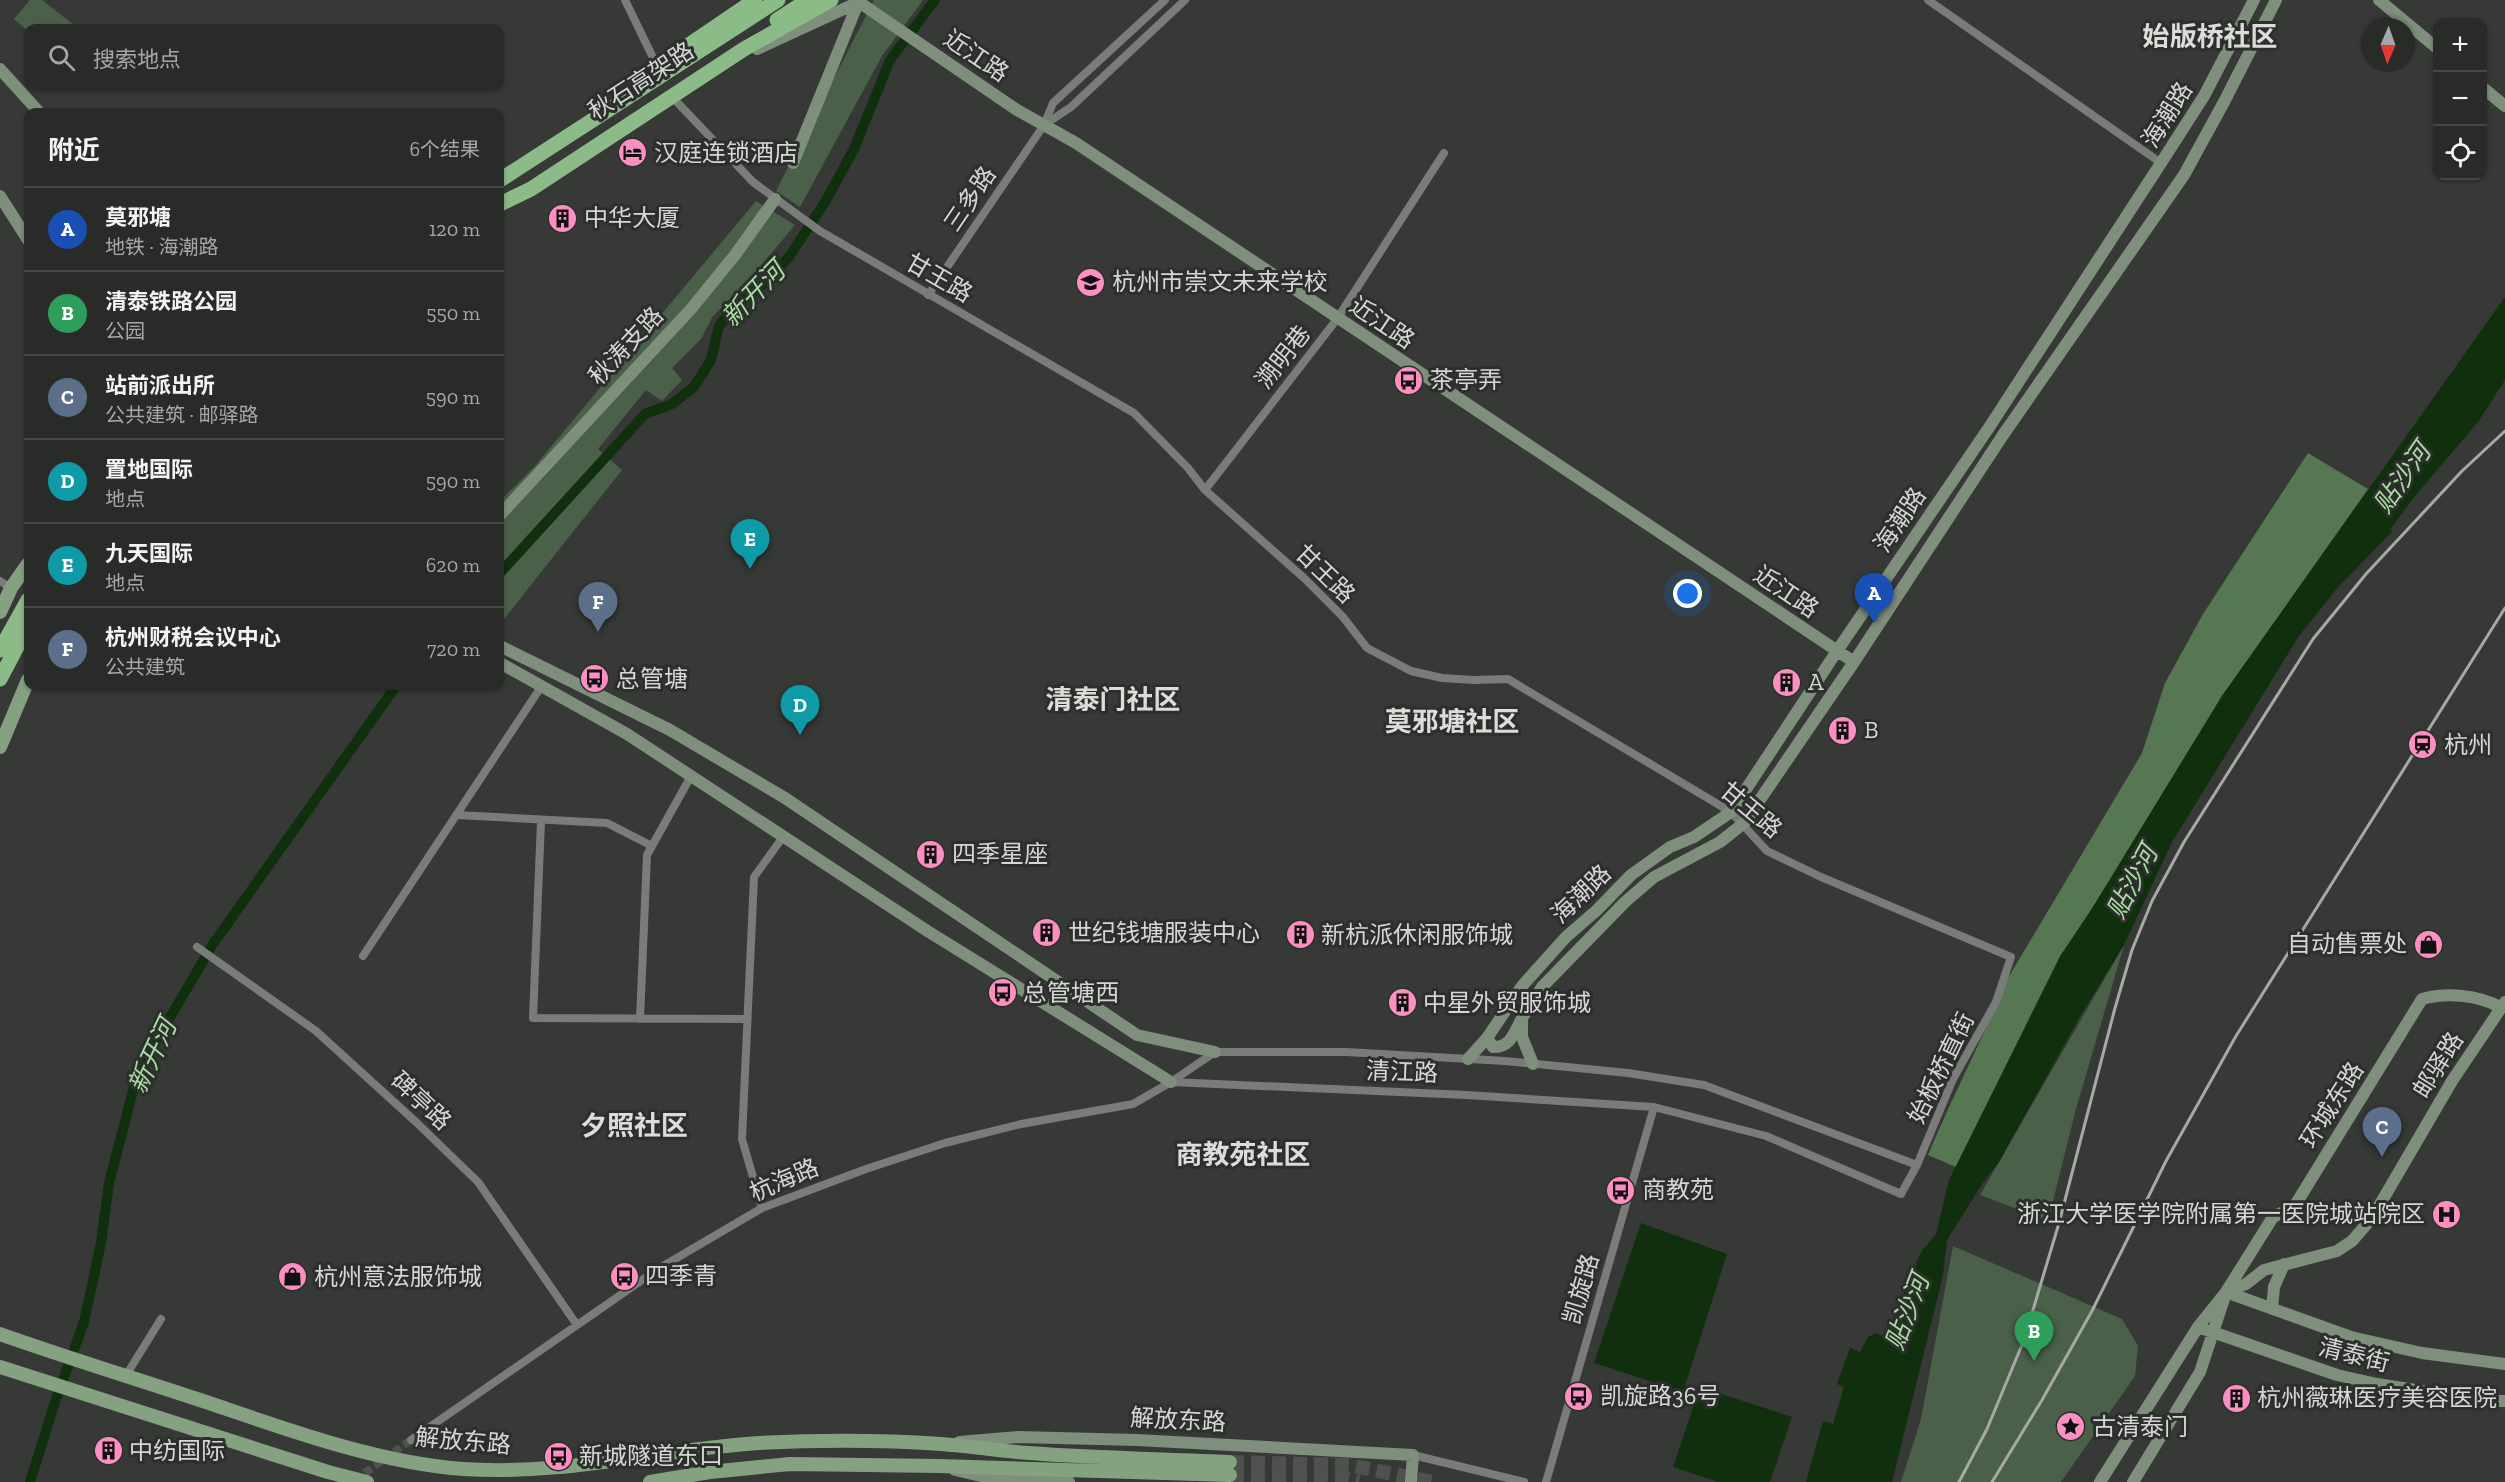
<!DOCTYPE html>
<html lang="zh">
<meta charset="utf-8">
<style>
:root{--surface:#282b28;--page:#303330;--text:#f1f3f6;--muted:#a5a7a8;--line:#444745;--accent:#ea580c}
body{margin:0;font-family:"Zilla Slab","Noto Sans SC",serif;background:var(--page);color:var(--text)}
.controls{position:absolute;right:18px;top:18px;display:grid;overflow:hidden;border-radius:12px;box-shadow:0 2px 4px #0004}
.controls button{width:54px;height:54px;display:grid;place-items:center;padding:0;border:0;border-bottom:2px solid var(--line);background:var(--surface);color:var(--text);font:30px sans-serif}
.compass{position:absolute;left:2361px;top:18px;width:54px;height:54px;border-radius:50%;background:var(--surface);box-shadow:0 2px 4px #0004;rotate:182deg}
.you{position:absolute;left:1688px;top:594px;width:21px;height:21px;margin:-15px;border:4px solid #fff;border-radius:50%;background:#1a73e8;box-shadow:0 0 0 9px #1a73e833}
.badge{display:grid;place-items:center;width:39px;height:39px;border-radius:50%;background:var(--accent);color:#fff;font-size:20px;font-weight:700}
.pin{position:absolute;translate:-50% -50px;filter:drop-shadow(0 2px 3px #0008)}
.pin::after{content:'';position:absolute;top:32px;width:21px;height:18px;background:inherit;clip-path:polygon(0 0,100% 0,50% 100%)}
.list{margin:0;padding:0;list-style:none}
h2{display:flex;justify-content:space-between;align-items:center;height:78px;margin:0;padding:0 24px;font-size:26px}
h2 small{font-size:20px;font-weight:400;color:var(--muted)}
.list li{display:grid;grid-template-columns:39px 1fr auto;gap:18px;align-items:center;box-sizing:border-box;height:84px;padding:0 24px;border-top:2px solid var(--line)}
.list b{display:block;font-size:22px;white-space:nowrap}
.list p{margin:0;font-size:20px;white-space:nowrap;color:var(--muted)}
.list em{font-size:20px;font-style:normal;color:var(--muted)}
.icon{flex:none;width:33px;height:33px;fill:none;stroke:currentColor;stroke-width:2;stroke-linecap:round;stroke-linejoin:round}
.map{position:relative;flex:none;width:2505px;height:1482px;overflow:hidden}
.search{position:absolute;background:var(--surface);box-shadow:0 2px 4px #0004;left:24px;top:24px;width:480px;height:66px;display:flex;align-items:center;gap:15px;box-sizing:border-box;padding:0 21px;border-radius:12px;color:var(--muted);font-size:22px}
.panel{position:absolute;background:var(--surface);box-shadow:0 2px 4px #0004;left:24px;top:108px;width:480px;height:582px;border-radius:12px}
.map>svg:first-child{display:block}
.green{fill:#4a6048}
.forest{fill:#557752}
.water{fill:#0f2f0d}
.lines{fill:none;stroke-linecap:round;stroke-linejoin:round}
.canal{stroke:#0f2f0d;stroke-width:10}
.street-tunnel{stroke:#4e514e;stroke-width:8;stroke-dasharray:8 4;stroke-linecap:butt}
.primary-tunnel{stroke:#4e514e;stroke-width:14;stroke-dasharray:14 7;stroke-linecap:butt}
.street{stroke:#797c78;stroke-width:8}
.secondary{stroke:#7e8f7c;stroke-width:12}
.primary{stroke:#84a280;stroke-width:14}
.highway{stroke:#8bbb86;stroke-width:15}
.rail{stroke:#a7a9a7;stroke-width:3}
.labels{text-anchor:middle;stroke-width:6;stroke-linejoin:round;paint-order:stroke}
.street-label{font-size:24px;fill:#d5d7d5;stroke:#2c2f2b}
.poi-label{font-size:24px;fill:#d5d7d5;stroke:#2c2f2b;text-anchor:start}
.water-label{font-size:26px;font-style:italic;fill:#a7dda1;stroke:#2c2f2b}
.quarter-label{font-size:27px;font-weight:bold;fill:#daddd9;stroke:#2c2f2b}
</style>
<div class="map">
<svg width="2505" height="1482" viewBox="0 0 2505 1482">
<rect width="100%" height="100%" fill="#363936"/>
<path class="green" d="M30 0H42L78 28H28V31L14 19Z
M874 0H923L882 56 800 207 776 191Z
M756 201 795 225 743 287 713 316 701 339 672 368 682 380 662 401 646 390 598 449 622 470 500 624V501L534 467Z
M2124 945 2076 1109 2048 1221 1980 1195Z
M1953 1246 2122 1319 2138 1346 2135 1376 2061 1482H1901L1921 1419Z"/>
<path class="forest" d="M2308 453 2368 489 2222 696 2093 907 2060 956 1956 1167 1928 1155C1953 1095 1983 1038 2008 978L2142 753 2165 683 2203 614Z"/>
<path class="water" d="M2505 297V380L2478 422 2415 496 2391 528 2392 532 2339 586 2299 636 2172 842 2124 945 2078 1020 1999 1162 1982 1184 1947 1240 1943 1275 1892 1482H1806L1823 1421 1833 1424 1844 1387 1837 1384 1850 1348 1860 1352 1868 1337 1876 1333 1885 1337 1921 1252 1936 1234 1949 1180 2060 957 2093 907 2222 696Z
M1641 1223 1727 1254 1683 1392 1594 1363Z
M1700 1387 1792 1417 1770 1482H1719L1673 1467Z"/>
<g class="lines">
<path class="canal" d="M500 573 645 414 672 404 694 387 711 360 719 326 737 304 759 288 789 257 825 202 854 149 890 60 935 0
M30 1482 55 1402 84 1322 101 1243 109 1183 135 1083 148 1055 213 944 396 686"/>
<path class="street-tunnel" d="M355 1480 411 1440"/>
<path class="primary-tunnel" d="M1230 1462 1349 1465 1433 1482
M1230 1475 1343 1478 1359 1482"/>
<path class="street" d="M625 0 659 70
M1928 0 2161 163
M675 100 753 182 820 231 1134 413 1188 468 1205 490 1304 578 1343 617 1367 648 1411 671 1442 678 1474 680 1508 679 1731 812 1767 851 1821 877 2011 957 1996 1002 1953 1079 1917 1165 1901 1194 1766 1136 1654 1107 1466 1095 1171 1082
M1044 125 1071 107 1185 0
M928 295 1044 125 1053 103 1165 0
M1205 490 1337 319 1444 153
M0 581 11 588
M456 815 607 823 652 846
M541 821 533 1018 747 1019
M197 947 316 1031 416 1122 478 1182 577 1325
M363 956 541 687
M640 1019 647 855 691 776
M762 1208 742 1139 754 877 783 837
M125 1377 161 1319
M411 1440 658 1269 762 1208 866 1169 945 1143 1021 1124 1133 1104 1171 1082 1215 1052H1346L1505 1061 1628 1073 1704 1085 1917 1165
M1413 1455 1524 1482
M1546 1482 1654 1107"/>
<path class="secondary" d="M856 0 1017 110 1076 143 1854 662
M2379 0 2438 49
M757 49 861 1
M0 69 39 112
M2482 87 2505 106
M793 163 858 3
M0 196 28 240
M500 515 691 309 735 255 775 199
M500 646 670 730 785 798 1137 1035 1215 1052
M500 663 627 734 929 932 1171 1082
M1487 1038 1493 1047C1510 1048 1514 1033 1521 1020
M1468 1059 1487 1038 1522 986 1566 937 1597 910 1631 875 1670 847 1694 837 1731 812 1837 651 1990 426 2161 163 2204 96 2254 0
M1533 1064 1522 1037V1018L1542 987 1625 902 1654 877 1720 842 1744 823 1854 662 2003 435 2184 175 2224 102 2276 0
M2226 1292 2246 1284 2264 1270 2337 1251 2352 1241 2372 1218 2452 1081 2505 1002
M2226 1292 2351 1337 2422 1353 2505 1364
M2272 1309 2274 1287 2284 1264
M2198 1327 2337 1375 2377 1384 2485 1401H2505
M959 1442 1018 1437 1137 1440 1413 1455 1411 1482
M955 1470 990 1478 1069 1482
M2100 1482 2198 1327 2226 1292 2273 1217 2294 1207 2422 999C2446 992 2478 995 2500 1007
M2133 1482 2200 1372 2224 1299"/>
<path class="primary" d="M0 612 11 588 28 564
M0 747 28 680
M0 1334C71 1359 143 1381 215 1405 294 1432 381 1463 464 1469 563 1476 661 1449 759 1443 819 1440 881 1440 941 1444 970 1446 999 1451 1029 1453 1095 1458 1163 1459 1230 1462
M0 1367 328 1472 367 1482
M650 1482 710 1472 790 1464 939 1466 1230 1475"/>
<path class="highway" d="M777 20 808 0
M661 64 755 0
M500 180 778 0
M500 204 531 189 744 49 831 0
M0 650 28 600
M0 679 28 626"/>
<path class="rail" d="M1959 1482 1987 1429 2024 1340 2059 1223 2115 1008 2132 950 2152 901 2184 842 2313 639 2366 574 2462 471 2505 431
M1992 1482 2042 1400 2092 1311 2166 1161 2236 1036 2505 608"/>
</g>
<defs>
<symbol id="hotel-disc" viewBox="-11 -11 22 22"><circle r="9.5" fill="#fc8fc1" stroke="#2c2f2b"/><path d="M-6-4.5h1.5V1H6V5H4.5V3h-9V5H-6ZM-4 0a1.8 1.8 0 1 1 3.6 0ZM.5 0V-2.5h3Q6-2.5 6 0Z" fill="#111"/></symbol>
<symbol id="building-disc" viewBox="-11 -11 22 22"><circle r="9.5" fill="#fc8fc1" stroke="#2c2f2b"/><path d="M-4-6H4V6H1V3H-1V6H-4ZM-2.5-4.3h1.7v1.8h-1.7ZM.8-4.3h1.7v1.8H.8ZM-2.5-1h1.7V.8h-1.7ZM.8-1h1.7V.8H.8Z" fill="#111"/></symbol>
<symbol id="school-disc" viewBox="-11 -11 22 22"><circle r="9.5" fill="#fc8fc1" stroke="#2c2f2b"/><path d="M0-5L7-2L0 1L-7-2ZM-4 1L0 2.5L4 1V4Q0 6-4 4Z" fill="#111"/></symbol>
<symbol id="bus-disc" viewBox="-11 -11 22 22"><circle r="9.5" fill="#fc8fc1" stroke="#2c2f2b"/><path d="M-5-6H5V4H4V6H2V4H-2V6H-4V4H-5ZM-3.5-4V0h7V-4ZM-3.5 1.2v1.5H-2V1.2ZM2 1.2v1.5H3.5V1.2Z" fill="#111"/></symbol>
<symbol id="station-disc" viewBox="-11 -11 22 22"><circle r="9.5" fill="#fc8fc1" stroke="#2c2f2b"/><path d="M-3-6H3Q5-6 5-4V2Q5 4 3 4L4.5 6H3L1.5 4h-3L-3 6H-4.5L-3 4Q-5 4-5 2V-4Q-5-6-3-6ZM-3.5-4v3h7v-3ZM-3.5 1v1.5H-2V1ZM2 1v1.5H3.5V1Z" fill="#111"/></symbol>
<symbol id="shop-disc" viewBox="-11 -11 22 22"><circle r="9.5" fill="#fc8fc1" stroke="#2c2f2b"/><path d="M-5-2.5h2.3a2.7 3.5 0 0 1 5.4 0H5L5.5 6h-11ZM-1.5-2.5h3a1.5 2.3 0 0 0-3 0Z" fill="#111"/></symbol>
<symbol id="hospital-disc" viewBox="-11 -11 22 22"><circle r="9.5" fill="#fc8fc1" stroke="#2c2f2b"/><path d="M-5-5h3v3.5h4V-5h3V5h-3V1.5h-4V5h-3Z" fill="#111"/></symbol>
<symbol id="sight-disc" viewBox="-11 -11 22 22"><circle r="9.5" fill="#fc8fc1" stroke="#2c2f2b"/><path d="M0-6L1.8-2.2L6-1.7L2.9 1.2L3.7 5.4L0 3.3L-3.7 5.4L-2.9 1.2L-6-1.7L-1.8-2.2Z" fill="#111"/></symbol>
</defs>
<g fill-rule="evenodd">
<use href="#hotel-disc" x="616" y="136" width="33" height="33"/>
<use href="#building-disc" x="546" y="202" width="33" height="33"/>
<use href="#school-disc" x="1074" y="266" width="33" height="33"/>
<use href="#bus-disc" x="1392" y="364" width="33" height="33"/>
<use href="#bus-disc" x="578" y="662" width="33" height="33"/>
<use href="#building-disc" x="1770" y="666" width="33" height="33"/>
<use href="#building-disc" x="1826" y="714" width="33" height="33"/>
<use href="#station-disc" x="2406" y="728" width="33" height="33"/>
<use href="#building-disc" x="914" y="838" width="33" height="33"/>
<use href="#building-disc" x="1030" y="916" width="33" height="33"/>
<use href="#building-disc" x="1284" y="918" width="33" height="33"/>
<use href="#shop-disc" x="2412" y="928" width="33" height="33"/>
<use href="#bus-disc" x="986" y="976" width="33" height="33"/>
<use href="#building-disc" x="1386" y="986" width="33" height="33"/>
<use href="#bus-disc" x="1604" y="1174" width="33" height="33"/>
<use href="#hospital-disc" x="2430" y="1198" width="33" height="33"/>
<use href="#bus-disc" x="608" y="1260" width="33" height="33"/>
<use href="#shop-disc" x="276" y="1260" width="33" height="33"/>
<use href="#bus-disc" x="1562" y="1380" width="33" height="33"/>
<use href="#building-disc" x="2220" y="1382" width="33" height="33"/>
<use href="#sight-disc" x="2054" y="1410" width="33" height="33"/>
<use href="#building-disc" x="92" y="1434" width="33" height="33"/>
<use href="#bus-disc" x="542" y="1440" width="33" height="33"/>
</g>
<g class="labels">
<g class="street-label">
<text transform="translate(976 56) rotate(34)" y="8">近江路</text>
<text transform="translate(641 81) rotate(-33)" y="8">秋石高架路</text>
<text transform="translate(2167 115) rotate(-58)" y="8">海潮路</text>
<text transform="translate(970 199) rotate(-56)" y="8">三多路</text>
<text transform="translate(939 278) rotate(30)" y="8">甘王路</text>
<text transform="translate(1382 323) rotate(34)" y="8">近江路</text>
<text transform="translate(626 346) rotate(-47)" y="8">秋涛支路</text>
<text transform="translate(1283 357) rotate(-52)" y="8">溯明巷</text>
<text transform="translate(1900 520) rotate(-56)" y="8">海潮路</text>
<text transform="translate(1325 574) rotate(44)" y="8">甘王路</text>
<text transform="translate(1786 592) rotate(34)" y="8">近江路</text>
<text transform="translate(1751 810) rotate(40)" y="8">甘王路</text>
<text transform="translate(1581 894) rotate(-44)" y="8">海潮路</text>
<text transform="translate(2438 1065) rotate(-58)" y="8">邮驿路</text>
<text transform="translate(1941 1068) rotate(-64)" y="8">始板桥直街</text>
<text transform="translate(1402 1072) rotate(2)" y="8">清江路</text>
<text transform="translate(421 1101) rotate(43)" y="8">碑亭路</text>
<text transform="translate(2332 1105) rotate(-58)" y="8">环城东路</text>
<text transform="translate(784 1180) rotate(-23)" y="8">杭海路</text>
<text transform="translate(1581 1289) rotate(-74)" y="8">凯旋路</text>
<text transform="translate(2354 1355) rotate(14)" y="8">清泰街</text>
<text transform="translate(1178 1420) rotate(3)" y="8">解放东路</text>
<text transform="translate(463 1441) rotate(5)" y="8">解放东路</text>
</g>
<g class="poi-label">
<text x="654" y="161">汉庭连锁酒店</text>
<text x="584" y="226">中华大厦</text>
<text x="1112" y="290">杭州市崇文未来学校</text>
<text x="1430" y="388">茶亭弄</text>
<text x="616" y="687">总管塘</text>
<text x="1808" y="690">A</text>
<text x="1864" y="738">B</text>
<text x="2444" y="753">杭州</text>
<text x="952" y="862">四季星座</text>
<text x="1068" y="941">世纪钱塘服装中心</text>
<text x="1321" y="943">新杭派休闲服饰城</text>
<text x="2407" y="952" text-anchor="end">自动售票处</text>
<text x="1023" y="1001">总管塘西</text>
<text x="1423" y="1011">中星外贸服饰城</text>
<text x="1642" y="1198">商教苑</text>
<text x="2425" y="1222" text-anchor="end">浙江大学医学院附属第一医院城站院区</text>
<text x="645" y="1284">四季青</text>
<text x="314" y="1285">杭州意法服饰城</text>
<text x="1600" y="1404">凯旋路36号</text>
<text x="2257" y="1406">杭州薇琳医疗美容医院</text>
<text x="2092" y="1435">古清泰门</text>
<text x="129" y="1459">中纺国际</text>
<text x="579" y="1464">新城隧道东口</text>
</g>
<g class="water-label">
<text transform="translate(753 294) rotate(-46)" y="9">新开河</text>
<text transform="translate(2402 478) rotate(-55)" y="9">贴沙河</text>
<text transform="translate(2132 882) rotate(-62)" y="9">贴沙河</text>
<text transform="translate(152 1056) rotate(-65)" y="9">新开河</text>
<text transform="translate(1907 1312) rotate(-69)" y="9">贴沙河</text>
</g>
<g class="quarter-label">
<text x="2210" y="46">始版桥社区</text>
<text x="1113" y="709">清泰门社区</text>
<text x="1452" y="731">莫邪塘社区</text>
<text x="634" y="1135">夕照社区</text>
<text x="1243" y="1164">商教苑社区</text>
</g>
</g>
</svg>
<div class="controls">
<button>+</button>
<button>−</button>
<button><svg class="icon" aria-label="locate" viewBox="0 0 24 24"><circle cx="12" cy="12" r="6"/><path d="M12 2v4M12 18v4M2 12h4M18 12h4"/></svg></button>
</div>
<svg class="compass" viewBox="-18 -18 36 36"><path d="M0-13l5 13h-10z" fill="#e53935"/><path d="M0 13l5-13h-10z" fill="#a5a7a8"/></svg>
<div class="you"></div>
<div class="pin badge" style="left:1874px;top:623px;background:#1a4fb4">A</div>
<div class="pin badge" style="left:2034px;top:1361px;background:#2e9e5b">B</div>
<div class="pin badge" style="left:2382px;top:1157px;background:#5c6f8a">C</div>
<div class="pin badge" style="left:800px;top:735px;background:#0f9aa8">D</div>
<div class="pin badge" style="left:750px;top:569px;background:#0f9aa8">E</div>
<div class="pin badge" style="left:598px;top:632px;background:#5c6f8a">F</div>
<div class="search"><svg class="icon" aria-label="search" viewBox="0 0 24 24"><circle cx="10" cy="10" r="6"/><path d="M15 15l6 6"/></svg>搜索地点</div>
<section class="panel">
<h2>附近<small>6个结果</small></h2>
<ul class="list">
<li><span class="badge" style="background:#1a4fb4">A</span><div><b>莫邪塘</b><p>地铁 · 海潮路</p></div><em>120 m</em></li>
<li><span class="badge" style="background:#2e9e5b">B</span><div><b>清泰铁路公园</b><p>公园</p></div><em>550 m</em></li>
<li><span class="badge" style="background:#5c6f8a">C</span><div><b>站前派出所</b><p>公共建筑 · 邮驿路</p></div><em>590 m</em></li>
<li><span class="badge" style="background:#0f9aa8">D</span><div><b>置地国际</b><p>地点</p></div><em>590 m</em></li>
<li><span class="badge" style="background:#0f9aa8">E</span><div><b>九天国际</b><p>地点</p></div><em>620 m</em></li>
<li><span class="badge" style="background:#5c6f8a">F</span><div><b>杭州财税会议中心</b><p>公共建筑</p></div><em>720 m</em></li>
</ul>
</section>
</div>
